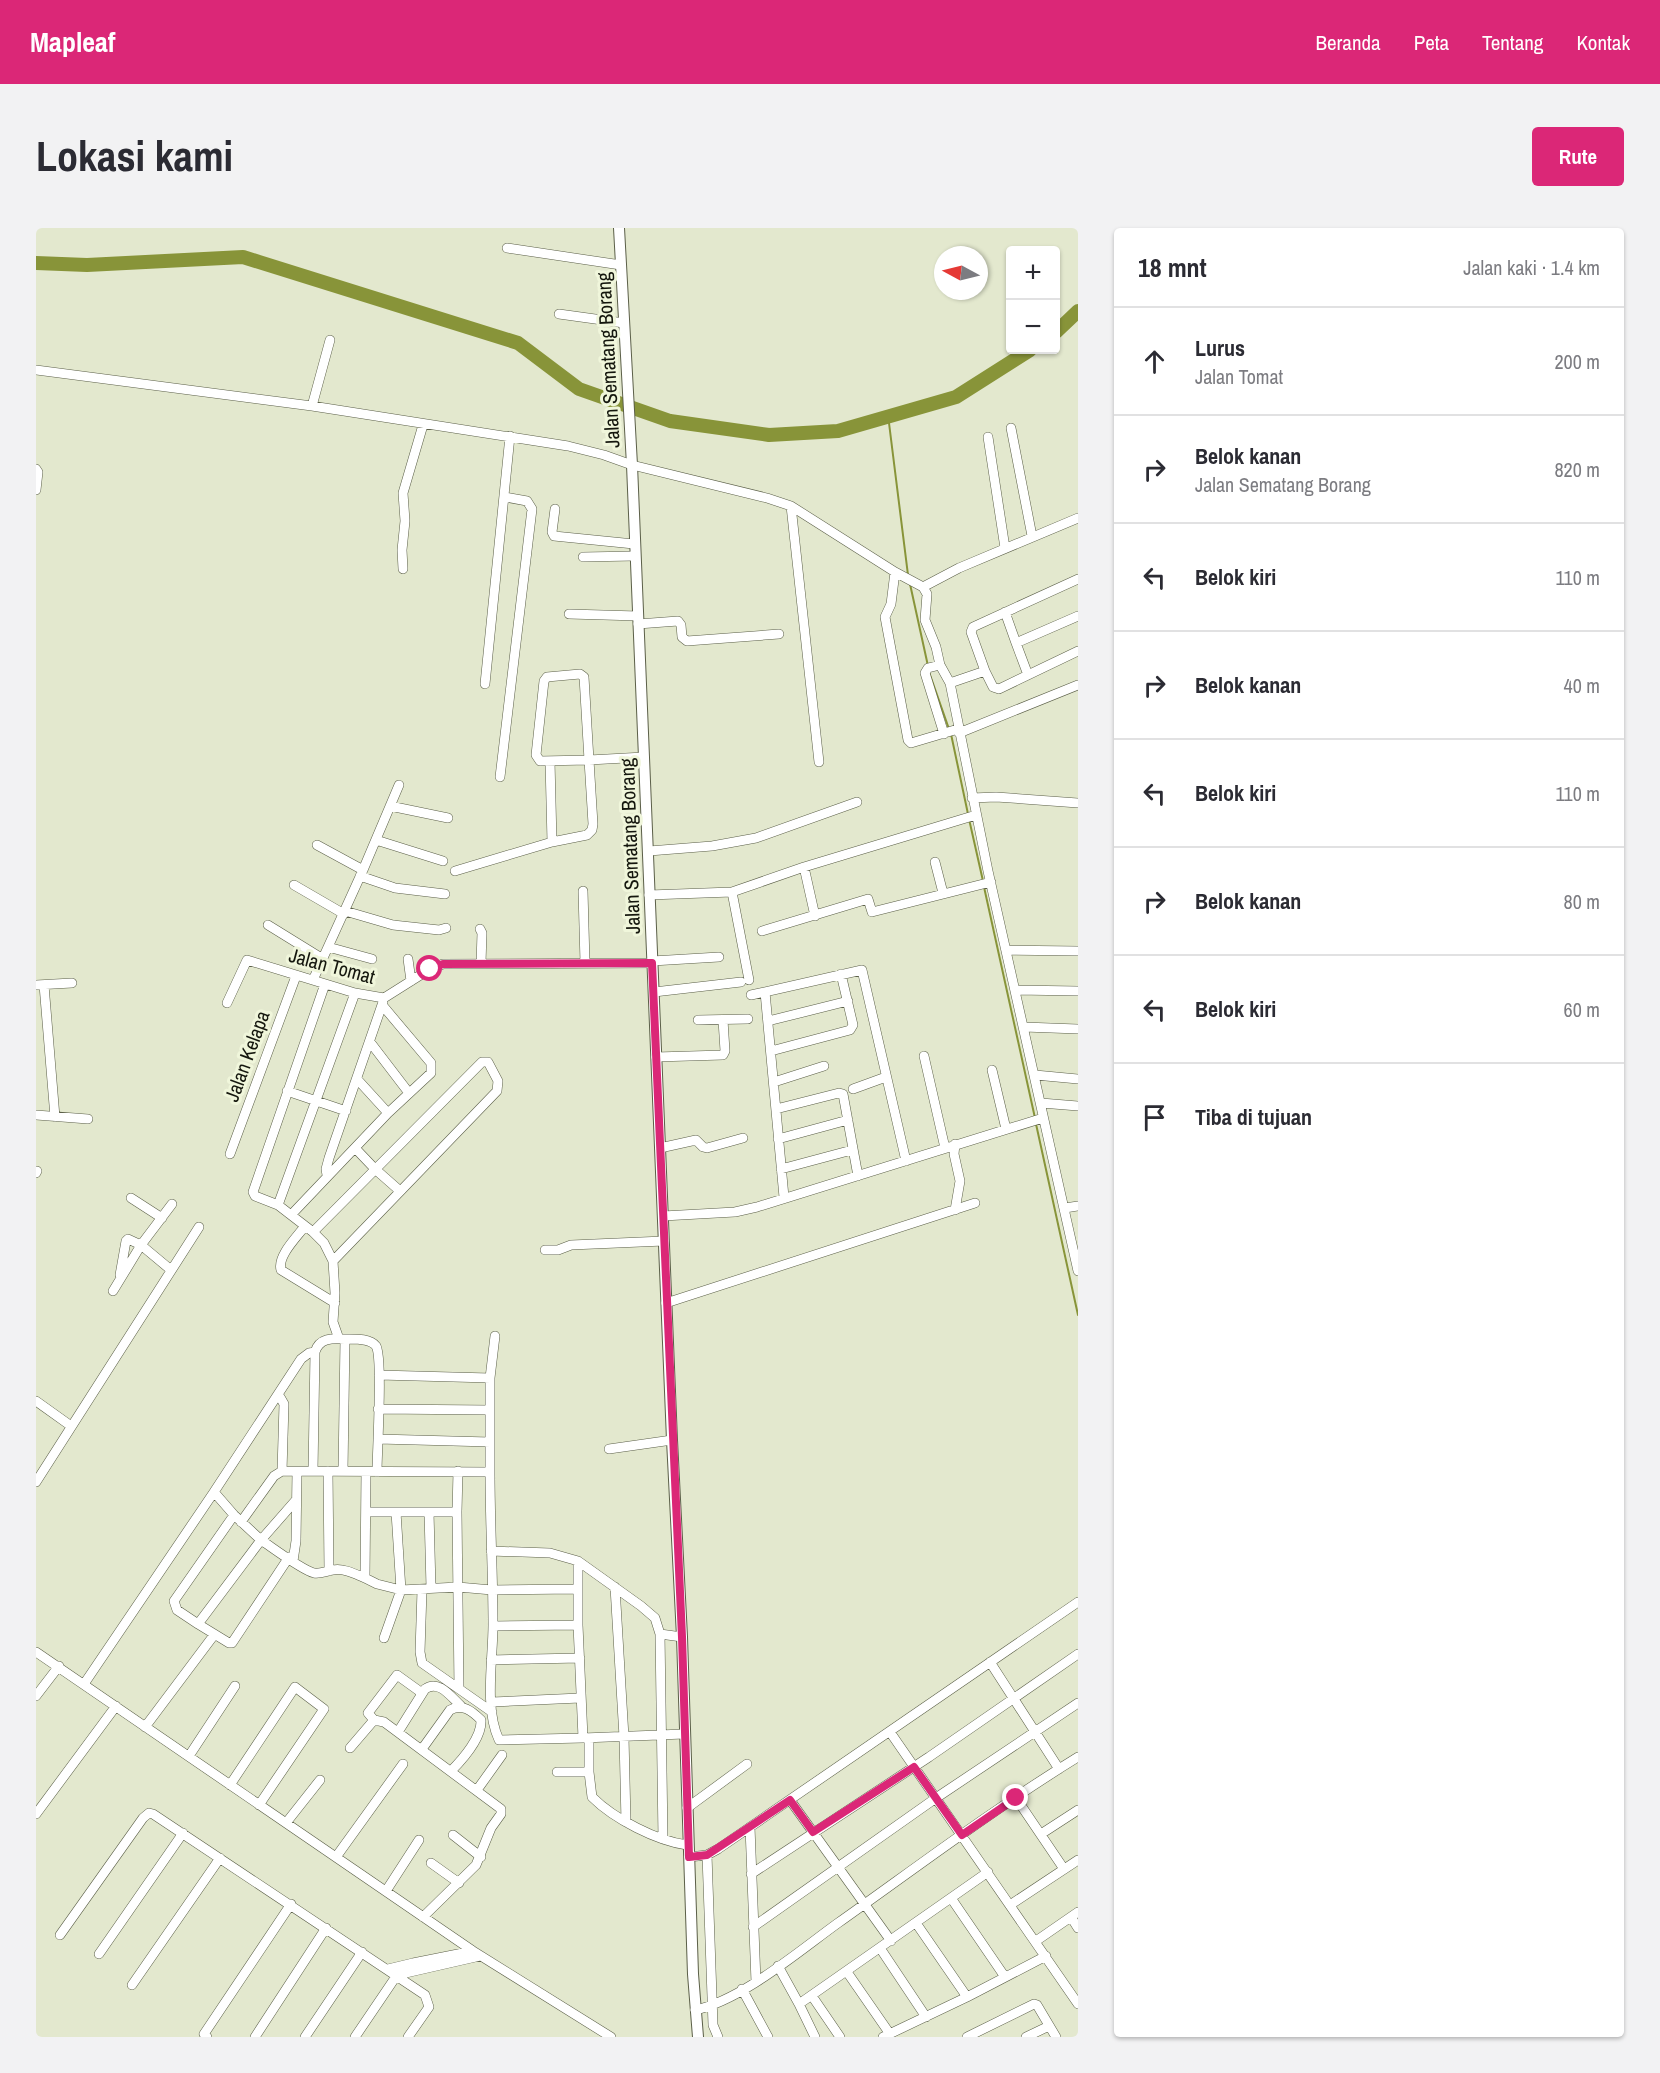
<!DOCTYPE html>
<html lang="id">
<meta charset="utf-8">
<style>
:root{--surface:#fff;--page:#f2f2f3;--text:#2b2b33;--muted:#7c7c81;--line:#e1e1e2;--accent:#db2777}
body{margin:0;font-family:"Archivo Narrow",sans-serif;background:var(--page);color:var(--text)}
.controls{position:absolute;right:18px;top:18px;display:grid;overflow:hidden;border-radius:6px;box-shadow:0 2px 4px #0004}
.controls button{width:54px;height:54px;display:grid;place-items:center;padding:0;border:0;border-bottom:2px solid var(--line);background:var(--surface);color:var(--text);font:30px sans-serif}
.compass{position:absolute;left:898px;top:18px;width:54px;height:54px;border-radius:50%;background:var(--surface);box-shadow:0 2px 4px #0004;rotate:277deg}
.stop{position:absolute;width:18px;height:18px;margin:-14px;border:4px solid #db2777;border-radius:50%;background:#fff}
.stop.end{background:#db2777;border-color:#fff;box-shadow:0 2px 6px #0008}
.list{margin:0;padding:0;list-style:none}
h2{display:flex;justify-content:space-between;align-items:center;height:78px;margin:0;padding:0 24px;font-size:26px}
h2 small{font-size:20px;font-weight:400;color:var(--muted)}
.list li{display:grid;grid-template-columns:39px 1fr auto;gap:18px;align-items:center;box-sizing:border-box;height:108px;padding:0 24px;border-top:2px solid var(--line)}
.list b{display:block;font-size:22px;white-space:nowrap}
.list p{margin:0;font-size:20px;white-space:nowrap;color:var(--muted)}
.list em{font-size:20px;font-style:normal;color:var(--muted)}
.icon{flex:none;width:33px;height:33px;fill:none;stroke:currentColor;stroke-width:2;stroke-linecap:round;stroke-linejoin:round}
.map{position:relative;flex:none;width:1042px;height:1809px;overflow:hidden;border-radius:6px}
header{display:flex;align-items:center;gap:36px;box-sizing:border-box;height:84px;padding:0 30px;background:var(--accent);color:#fff}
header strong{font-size:28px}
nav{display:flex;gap:33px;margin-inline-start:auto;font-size:21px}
.intro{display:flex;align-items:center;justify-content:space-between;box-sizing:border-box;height:144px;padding:0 36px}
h1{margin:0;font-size:42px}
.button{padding:15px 27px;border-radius:6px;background:var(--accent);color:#fff;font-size:21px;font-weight:700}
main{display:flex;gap:36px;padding:0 36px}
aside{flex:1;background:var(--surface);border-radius:6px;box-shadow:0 2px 4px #0004}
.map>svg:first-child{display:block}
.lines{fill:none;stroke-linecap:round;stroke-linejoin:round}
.stream{stroke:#889439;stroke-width:2}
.river{stroke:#889439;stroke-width:14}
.minor-casing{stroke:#5b5f48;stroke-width:10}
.tertiary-casing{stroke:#5b5f48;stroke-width:12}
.minor{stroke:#fff;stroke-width:9}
.tertiary{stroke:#fff;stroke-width:10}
.route{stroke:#db2777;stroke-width:8}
.labels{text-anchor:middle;stroke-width:6;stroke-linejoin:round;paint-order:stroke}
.street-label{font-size:20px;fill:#15170e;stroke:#f0f6db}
</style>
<header>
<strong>Mapleaf</strong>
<nav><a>Beranda</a><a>Peta</a><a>Tentang</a><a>Kontak</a></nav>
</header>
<div class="intro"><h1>Lokasi kami</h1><a class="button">Rute</a></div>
<main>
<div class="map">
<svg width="1042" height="1809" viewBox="0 0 1042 1809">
<rect width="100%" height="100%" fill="#e3e8ce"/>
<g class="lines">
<path class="stream" d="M852 187 872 347
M874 356 892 438
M893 444 913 501
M915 506 932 586
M933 591 947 653
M948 659 999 890
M1000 896 1042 1087"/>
<path class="river" d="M0 35 51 37 207 29 482 115 543 161 634 193 733 207 802 203 920 169 994 122
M1020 104 1042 83"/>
<defs>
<path id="minor" d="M471 20 585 37
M523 86 588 95
M0 142 276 178 532 218 568 227 596 237 731 270 755 278 859 344 887 359
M276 178 294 112
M975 200 996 308
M952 209 969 320
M0 241 2 244 0 262
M755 278 783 534
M519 281 516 304 518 308 598 316
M1042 290 923 340 887 359 891 366 889 392 900 419 904 437 914 455 952 643 1042 1043
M547 329 598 328
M367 341 366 322 369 293 367 265 387 197
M859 344 855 376 849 389 872 512 875 515 922 501
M969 384 980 415
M533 386 602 388
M602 396 642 393 645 397 646 409 651 413 743 406
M904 437 892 440 889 445 908 506
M949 443 935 404 937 399 1042 351
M544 446 548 449 553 532 504 533 500 527 508 453 511 449Z
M992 447 980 415 1042 388
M914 455 949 443 957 459 963 461 1042 423
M449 456 474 208
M923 505 1042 457
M514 533 516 614
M464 549 496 281 491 273 469 269
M936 570 960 569 1042 575
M354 578 412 590
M340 612 407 633
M281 617 327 642
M613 623 676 618 720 610 821 574
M899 634 907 665
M768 639 940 587
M419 643 516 614 551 607 556 602 557 596 553 532 608 529
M324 648 359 660 409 666
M258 657 308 686
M547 663 549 735
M696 664 713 752
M613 667 696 664 768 639 779 688
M309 683 357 697 403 702 410 700
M232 697 287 731
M444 701 446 705 445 735
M726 703 832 671 836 684 955 654
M292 719 336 731
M970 722 1042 723
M372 731 375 753
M616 733 683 729
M277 752 327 642 363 557
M289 756 217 964 219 968 242 977 277 1004 288 1015 297 1033 299 1065 297 1094 303 1111
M0 757 36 755
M8 757 19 889
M980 762 1042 763
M618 764 705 754
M729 764 748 969
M715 767 826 742 870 933
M191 775 211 732 319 765 348 770 394 741 407 736 616 735
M662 792 712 791
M732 793 812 773
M988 799 1042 801
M334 814 373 865
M735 823 814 802 817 797 805 746
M888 828 909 920
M620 829 687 827 689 823 687 792
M956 842 970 901
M999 847 1042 851
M321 851 352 885
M738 854 788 838
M817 861 850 849
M251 863 310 883
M1005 875 1042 878
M740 881 803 865 807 866 822 948
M0 887 52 891
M742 911 812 892
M319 920 339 941 364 963
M624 920 660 912 667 919 671 920 707 910
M194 926 260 748
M745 941 816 922
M0 945 1 943
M291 947 290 941 293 930 347 774
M95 970 126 990
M242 977 319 765
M1029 980 1042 978
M919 982 924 953 918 926 919 916
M255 987 352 885 395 845V835L347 778
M627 988 699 984 721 979 1007 890
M269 998C261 1009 241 1028 245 1042L299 1075
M277 1004 446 834H452L462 853 461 863 297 1033
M509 1022H522L535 1017 628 1013
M84 1047 90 1013 92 1011 105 1017 135 1042
M77 1063 105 1017 136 976
M630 1075 939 975
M309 1111C318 1111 334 1110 340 1118 347 1129 341 1225 341 1244
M279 1124C283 1110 296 1110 309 1111L307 1243
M343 1147 454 1150V1244
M454 1150 459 1108
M241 1168 244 1169 248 1176 246 1243
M0 1173 35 1198
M342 1181 454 1182
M342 1211 454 1214
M573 1221 636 1212
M292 1243 293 1343
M330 1244 329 1350 341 1356 365 1362 422 1359 456 1362 541 1361
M0 1254 163 999
M178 1264 265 1131 273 1125 279 1124 277 1243
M331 1284H360
M393 1284 395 1360
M421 1284 422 1243
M205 1294 238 1248 246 1243 454 1244C454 1295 457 1346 457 1397 457 1432 448 1480 463 1512L547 1510
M455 1323 514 1325 542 1333 605 1378 619 1390 624 1406 627 1611
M253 1329 196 1415H193L162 1396 225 1312C237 1320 266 1342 278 1345 285 1346 290 1343 297 1342 308 1340 319 1346 329 1350
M257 1333 260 1313 261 1244
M542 1333V1397L547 1510 648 1506
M579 1359 588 1509 590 1594
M386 1362 384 1424 386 1435 456 1484
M162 1396 141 1382 138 1373 198 1287
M457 1398 542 1397
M624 1406 646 1409
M348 1410 365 1362 360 1284H421L423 1461
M0 1424 437 1723 575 1809
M455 1432 544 1430
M954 1434 1023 1541
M48 1456 178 1264 198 1287 225 1312 260 1272
M0 1468 23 1438
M456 1474 544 1470
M338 1492 332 1485 361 1447 386 1465
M109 1499 178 1407
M362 1504 389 1461C403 1451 415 1469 425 1478
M854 1504 1042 1776
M553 1510V1544L556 1569C578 1591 621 1613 651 1617
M314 1520 338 1492 348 1494 465 1581V1586L455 1600 440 1637 387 1689
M386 1521 414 1482C426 1475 436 1483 445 1492 446 1509 427 1531 415 1543
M153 1528 199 1458
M521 1544H553
M194 1557 259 1459 288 1481 223 1577
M441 1562 466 1527
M980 1570 1028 1641
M754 1572 855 1713
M651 1580 711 1536
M0 1586 80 1478
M250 1595 284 1552
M714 1599 720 1754
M1005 1606 1042 1582
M417 1607 445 1629
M671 1627 677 1797 682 1809
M300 1629 367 1536
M653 1629 671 1627 682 1621 1042 1374
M395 1635 423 1655
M715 1646 893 1529 1042 1426
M350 1663 383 1612
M915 1670 969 1749
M974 1677 1042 1632
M1035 1689 1042 1700
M880 1695 931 1769
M717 1699 900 1570 1042 1475
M24 1707 107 1590 113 1585 117 1586 389 1767 393 1779 372 1809
M1000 1713 1042 1684
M844 1720 890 1789
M63 1726 147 1605
M742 1738 763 1776 952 1644
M352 1741 377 1735 437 1723
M811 1744 854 1806
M96 1757 184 1630
M706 1761 732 1809
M776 1768 804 1809
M763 1776 779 1809
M659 1782C706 1772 763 1723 802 1695 881 1639 959 1580 1042 1529
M171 1809 168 1806 255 1676
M219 1809 290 1700
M269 1809 326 1724
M319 1809 361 1747 444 1728
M847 1809 931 1769 1010 1728
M931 1809 998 1776 1001 1777 1020 1809
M990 1809 1013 1798"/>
<path id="tertiary" d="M583 0 596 237 636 1212 646 1409 657 1746 662 1809"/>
</defs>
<use href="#minor" class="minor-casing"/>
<use href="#tertiary" class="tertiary-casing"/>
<use href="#minor" class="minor"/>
<use href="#tertiary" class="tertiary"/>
</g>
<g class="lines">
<path class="route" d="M394 741 407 736 616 735 646 1409 653 1629 671 1627 754 1572 777 1604 878 1539 926 1607 980 1570"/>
</g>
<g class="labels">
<g class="street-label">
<text transform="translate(572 132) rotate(-93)" y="7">Jalan Sematang Borang</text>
<text transform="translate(594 618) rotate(-92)" y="7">Jalan Sematang Borang</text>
<text transform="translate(296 738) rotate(15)" y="7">Jalan Tomat</text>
<text transform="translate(211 828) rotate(-70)" y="7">Jalan Kelapa</text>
</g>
</g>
</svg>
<div class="controls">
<button>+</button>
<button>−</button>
</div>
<svg class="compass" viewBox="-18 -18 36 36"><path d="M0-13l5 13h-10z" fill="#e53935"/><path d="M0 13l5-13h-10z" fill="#7c7c81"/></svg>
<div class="stop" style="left:394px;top:741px"></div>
<div class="stop end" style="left:980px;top:1570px"></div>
</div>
<aside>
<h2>18 mnt<small>Jalan kaki · 1.4 km</small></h2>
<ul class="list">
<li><svg class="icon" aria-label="ahead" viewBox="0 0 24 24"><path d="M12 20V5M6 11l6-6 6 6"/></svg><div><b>Lurus</b><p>Jalan Tomat</p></div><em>200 m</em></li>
<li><svg class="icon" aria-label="right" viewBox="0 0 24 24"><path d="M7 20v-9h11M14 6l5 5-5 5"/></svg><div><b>Belok kanan</b><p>Jalan Sematang Borang</p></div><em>820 m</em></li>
<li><svg class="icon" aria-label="left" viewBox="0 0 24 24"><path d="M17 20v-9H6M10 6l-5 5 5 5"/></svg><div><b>Belok kiri</b></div><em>110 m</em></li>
<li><svg class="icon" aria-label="right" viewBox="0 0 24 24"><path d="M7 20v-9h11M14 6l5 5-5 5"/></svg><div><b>Belok kanan</b></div><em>40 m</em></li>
<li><svg class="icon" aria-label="left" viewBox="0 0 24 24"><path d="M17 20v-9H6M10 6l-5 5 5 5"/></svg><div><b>Belok kiri</b></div><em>110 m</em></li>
<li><svg class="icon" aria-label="right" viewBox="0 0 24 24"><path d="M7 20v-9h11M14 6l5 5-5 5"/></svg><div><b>Belok kanan</b></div><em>80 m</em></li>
<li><svg class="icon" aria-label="left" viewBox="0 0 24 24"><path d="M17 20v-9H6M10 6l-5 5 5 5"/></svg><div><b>Belok kiri</b></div><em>60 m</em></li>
<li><svg class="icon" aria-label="arrive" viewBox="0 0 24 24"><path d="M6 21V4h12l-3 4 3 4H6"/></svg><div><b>Tiba di tujuan</b></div></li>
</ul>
</aside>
</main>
